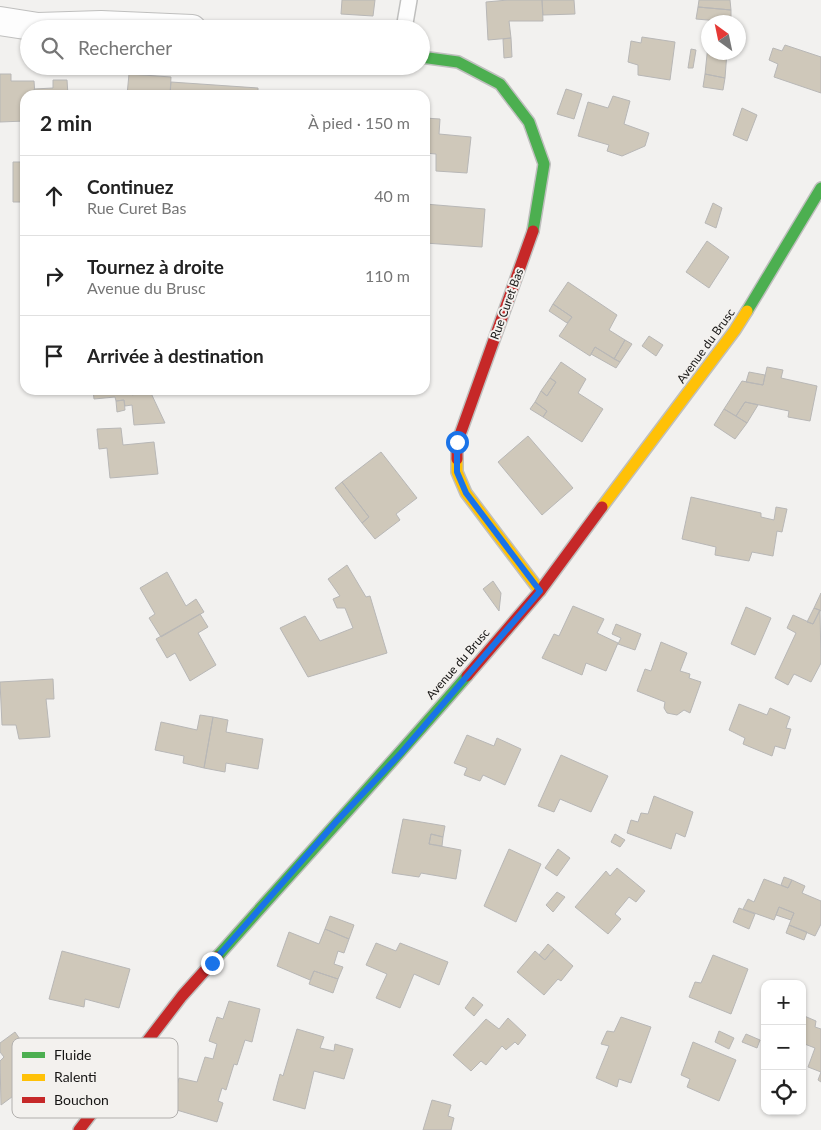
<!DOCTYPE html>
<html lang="fr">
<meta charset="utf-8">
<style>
:root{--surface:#fff;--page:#f6f6f6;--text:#222;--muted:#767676;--line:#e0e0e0}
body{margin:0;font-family:Lato,sans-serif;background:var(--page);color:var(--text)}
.controls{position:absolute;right:15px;bottom:15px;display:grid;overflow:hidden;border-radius:10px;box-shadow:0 1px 4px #0004}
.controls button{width:45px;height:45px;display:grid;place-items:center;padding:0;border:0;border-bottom:1px solid var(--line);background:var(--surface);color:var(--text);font:25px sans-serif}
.compass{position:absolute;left:701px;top:15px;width:45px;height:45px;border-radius:50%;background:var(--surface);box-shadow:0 1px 4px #0004;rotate:327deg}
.stop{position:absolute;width:15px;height:15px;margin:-11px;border:4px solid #1a73e8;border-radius:50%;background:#fff}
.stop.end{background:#1a73e8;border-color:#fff;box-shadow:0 1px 5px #0008}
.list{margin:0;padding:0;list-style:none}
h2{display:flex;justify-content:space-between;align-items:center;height:65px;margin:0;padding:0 20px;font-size:21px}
h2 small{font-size:16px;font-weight:400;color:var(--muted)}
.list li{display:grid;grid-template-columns:32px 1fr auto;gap:15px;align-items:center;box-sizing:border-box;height:80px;padding:0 20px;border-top:1px solid var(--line)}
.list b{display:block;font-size:19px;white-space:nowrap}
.list p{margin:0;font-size:16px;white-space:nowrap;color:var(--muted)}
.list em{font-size:16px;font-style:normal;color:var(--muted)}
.icon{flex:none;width:28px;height:28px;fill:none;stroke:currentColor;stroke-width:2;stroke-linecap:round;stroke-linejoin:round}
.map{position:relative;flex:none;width:821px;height:1130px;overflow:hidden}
.search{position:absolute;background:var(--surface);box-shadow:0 1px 4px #0004;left:20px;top:20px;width:410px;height:55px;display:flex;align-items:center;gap:12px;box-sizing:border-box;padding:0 18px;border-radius:28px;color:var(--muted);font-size:19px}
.panel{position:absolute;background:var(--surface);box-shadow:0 1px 4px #0004;left:20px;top:90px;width:410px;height:305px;border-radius:15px}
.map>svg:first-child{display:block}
.building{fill:#cfc8ba;stroke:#b8b7b6}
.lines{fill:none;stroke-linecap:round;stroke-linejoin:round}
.lane-casing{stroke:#bfbfbe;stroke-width:18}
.street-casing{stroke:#bfbfbe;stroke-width:30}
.fast-casing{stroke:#bfbfbe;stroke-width:14}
.slow-casing{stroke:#bfbfbe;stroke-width:14}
.jam-casing{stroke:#bfbfbe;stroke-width:14}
.lane{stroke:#fdfdfd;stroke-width:15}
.street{stroke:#fdfdfd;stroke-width:28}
.fast{stroke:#4caf50;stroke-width:11}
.slow{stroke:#ffc107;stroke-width:11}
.jam{stroke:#c62828;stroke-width:11}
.route{stroke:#1a73e8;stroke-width:6}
.labels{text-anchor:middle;stroke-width:4;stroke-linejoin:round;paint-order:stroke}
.street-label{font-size:12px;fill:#161514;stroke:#f3f1ee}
.key{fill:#f3f1ee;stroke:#b1afad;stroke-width:1}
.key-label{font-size:14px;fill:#161514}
</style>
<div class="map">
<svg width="821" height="1130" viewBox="0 0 821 1130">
<rect width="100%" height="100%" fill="#f2f1ef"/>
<path class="building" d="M342 0H375L373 16 341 14Z
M508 0H542L543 21H509L511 38 488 40 486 2Z
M542 0H574L575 14 543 15Z
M699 0H730L731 10 698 7Z
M698 7 731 10V22L696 19Z
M642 37 675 42 670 80 638 75V65L628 62 631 41 641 43Z
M511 38 512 57 504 58 503 39Z
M708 45V52H727L725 78 705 74Z
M785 45 821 57V93L774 77 778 64 769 60 773 48 782 51Z
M691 49 696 50 693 68H688Z
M0 74H11V81H34L35 95H25V121L0 122Z
M129 74 171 77 170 95H127Z
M705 74 725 78 723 90 703 87Z
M53 80H67L68 95H35L34 89 53 88Z
M171 82 258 88V95H170Z
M566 89 582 94 574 119 557 114Z
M319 91 347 95H319Z
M613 96 630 101 624 124 649 133 645 146 622 156 607 151 609 145 578 136 588 102 608 108Z
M742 108 757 115 747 141 733 135Z
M425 118 440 119 439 134 471 137 467 173 436 171V154L425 153Z
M13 162H25V202H13Z
M713 203 722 208 716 228 705 223Z
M425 204 485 209 482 247 425 243Z
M707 241 729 257 709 288 686 272Z
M568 282 617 315 609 330 625 340 614 359 595 347 590 356 559 336 572 317 553 304Z
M553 304 572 317 567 323 549 311Z
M649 336 663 345 656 356 642 346Z
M625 340 632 344 620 362 614 359Z
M595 347 620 362 616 368 591 354Z
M561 362 586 379 578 393 603 409 582 442 543 417 547 411 535 402 541 391 547 396 556 382 550 378Z
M767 367 783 370 781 378 817 386 810 421 788 417 789 411 745 402 736 416 724 409 742 381 763 385Z
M749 372 765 375 763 385 746 382Z
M550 378 556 382 547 396 541 391Z
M93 390H130L132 395 150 391 165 423 134 425 132 405 125 406 124 400 116 401 115 397 94 399Z
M124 400 125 410 117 412 116 401Z
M535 402 547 411 543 417 530 409Z
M745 402 758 405 747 423 736 416Z
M724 409 747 423 735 439 714 425Z
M121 428 123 445 154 442 158 474 110 478 107 448 99 449 97 429Z
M528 436 573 488 542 515 498 462Z
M381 452 417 498 396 514 400 520 375 539 362 523 369 517 342 482Z
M342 482 369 517 362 523 335 488Z
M691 497 761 513V517L774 520 776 507 787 509 782 532 777 531 773 556 752 552 749 561 715 555 716 547 682 539Z
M347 565 366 597 370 596 387 653 308 677 280 628 305 616 320 641 353 628 345 608H337L333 599 340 596 328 579Z
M167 572 186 606 196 599 204 612 161 637 149 618 155 614 140 588Z
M493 581 501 593 499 611 483 589Z
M821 593V611L814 608Z
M573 606 604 619 597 633 618 643 606 671 586 663 582 675 542 658 554 634 559 636Z
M746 607 771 618 755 655 731 644Z
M814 608 820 610 813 624 807 622Z
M820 610 821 663 811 682 794 674 788 685 775 678 796 633 787 628 793 615 813 624Z
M200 614 208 627 198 633 216 665 190 681 175 653 167 658 156 639Z
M616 624 641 634 635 650 618 644 621 638 612 634Z
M661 642 687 653 680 671 690 674 689 678 701 682 690 713 684 710 677 715 667 713 664 708 665 702 637 691 645 669 651 671Z
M53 679 54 699H46L50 737 19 739 16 725H2L0 682Z
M739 704 767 715 770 708 790 717 786 728 791 729 785 749 775 746 772 756 743 744 745 738 729 730Z
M200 715 213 717 204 768 183 763 184 756 155 750 161 722 197 730Z
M213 717 228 720 226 732 263 739 258 769 226 763 225 772 204 768Z
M467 735 494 746 497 738 521 749 505 785 483 775 480 781 464 775 467 768 454 763Z
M561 755 608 776 591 812 560 799 554 812 538 806Z
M654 796 693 812 685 837 676 833 671 849 627 833 631 820 638 822 641 813 648 814Z
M403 819 445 826 443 837 431 834 429 844 461 850 456 879 421 873 419 877 392 873Z
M431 834 443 837 442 846 429 844Z
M615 834 625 840 620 847 611 842Z
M509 849 541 864 516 922 484 906Z
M558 849 570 858 557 876 545 868Z
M617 868 645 891 636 902 629 897 615 914 621 919 608 934 575 907 606 871 610 876Z
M784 877 792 880 788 888 781 885Z
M764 879 788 888 792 880 805 886 802 893 821 901V924L815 936 789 925 794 913 779 907 774 920 743 909 748 899 754 902Z
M557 892 565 897 553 912 546 905Z
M779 907 794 913 791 920 776 915Z
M739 908 755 914 749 929 733 922Z
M330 916 354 925 349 939 325 929Z
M789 925 807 932 804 940 786 933Z
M325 929 349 939 344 953 338 951 334 964 343 967 338 979 314 971 310 980 277 966 289 932 319 944Z
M376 943 396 951 400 943 448 962 439 985 414 974 400 1008 376 998 387 974 366 965Z
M548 944 554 949 545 960 539 955Z
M554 949 573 966 561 981 558 979 544 995 517 972 535 951 545 960Z
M62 951 130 969 119 1008 85 999 84 1007 49 999Z
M713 955 748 969 731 1014 689 997 695 982 701 983Z
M314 971 338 979 333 993 309 984Z
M473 997 483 1005 474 1016 465 1008Z
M229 1001 260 1009 252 1042 245 1040 237 1065 234 1064 226 1090 222 1088 218 1101 223 1103 217 1122 170 1108 179 1078 197 1082 205 1057 213 1059 217 1044 209 1041 217 1017 223 1019Z
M802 1015 816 1021 815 1027 821 1029V1082L818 1080 821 1072 808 1067 815 1048 802 1043Z
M621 1017 651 1027 631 1083 619 1079 617 1087 596 1078 609 1046 601 1044 607 1031 614 1032Z
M508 1018 526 1035 518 1045 515 1042 506 1050 502 1046 486 1065 481 1061 471 1071 453 1055 486 1019 499 1029Z
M297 1029 324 1037 320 1048 334 1051 335 1044 353 1049 344 1079 314 1071 305 1109 273 1100 280 1074 283 1076Z
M719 1031 734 1038 729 1049 715 1042Z
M15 1032 22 1042 18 1045 33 1064 30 1065 39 1077 1 1105 0 1061 4 1057 0 1052V1043Z
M746 1034 760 1040 757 1048 742 1042Z
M693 1042 736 1060 719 1101 687 1087 690 1079 681 1075Z
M432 1100 451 1105 448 1116 454 1118 451 1130H423Z"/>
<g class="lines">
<defs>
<path id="lane" d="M404 29 409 0"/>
<path id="street" d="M0 21 38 27 101 25 192 29"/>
<path id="fast" d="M421 57 458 62 500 84 529 122 544 164 533 231
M747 311 821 188
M217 957C300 863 385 771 467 676"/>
<path id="slow" d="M457 459V472L466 493 540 591
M602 507 735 330 747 311"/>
<path id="jam" d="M457 459V443L533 231
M467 676 540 591 602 507
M79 1130 182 996 217 957"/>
</defs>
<use href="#lane" class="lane-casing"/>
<use href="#street" class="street-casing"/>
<use href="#fast" class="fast-casing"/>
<use href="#slow" class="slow-casing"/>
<use href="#jam" class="jam-casing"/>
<use href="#lane" class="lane"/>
<use href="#street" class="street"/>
<use href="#fast" class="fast"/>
<use href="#slow" class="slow"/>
<use href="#jam" class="jam"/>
</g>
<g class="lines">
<path class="route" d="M212 963 336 822 401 753 540 591 466 493 457 472V442"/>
</g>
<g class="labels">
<g class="street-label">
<text transform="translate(507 304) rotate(-70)" y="4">Rue Curet Bas</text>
<text transform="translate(706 346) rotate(-54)" y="4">Avenue du Brusc</text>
<text transform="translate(458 664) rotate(-49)" y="4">Avenue du Brusc</text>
</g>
</g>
<rect x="12" y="1038" width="166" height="80" rx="8" class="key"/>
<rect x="22" y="1052" width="23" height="6" fill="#4caf50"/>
<rect x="22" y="1074" width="23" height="7" fill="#ffc107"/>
<rect x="22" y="1097" width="23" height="6" fill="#c62828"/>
<g class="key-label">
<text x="54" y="1060">Fluide</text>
<text x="54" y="1082">Ralenti</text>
<text x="54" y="1105">Bouchon</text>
</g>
</svg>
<div class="controls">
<button>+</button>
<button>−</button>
<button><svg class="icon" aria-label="locate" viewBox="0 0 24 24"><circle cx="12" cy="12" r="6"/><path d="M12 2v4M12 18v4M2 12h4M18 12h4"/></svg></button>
</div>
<svg class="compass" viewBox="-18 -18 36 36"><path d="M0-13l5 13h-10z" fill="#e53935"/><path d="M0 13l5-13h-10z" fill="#767676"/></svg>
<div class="stop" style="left:457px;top:442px"></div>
<div class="stop end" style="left:212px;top:963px"></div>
<div class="search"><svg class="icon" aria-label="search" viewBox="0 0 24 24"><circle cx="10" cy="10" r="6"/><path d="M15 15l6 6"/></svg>Rechercher</div>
<section class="panel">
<h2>2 min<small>À pied · 150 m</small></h2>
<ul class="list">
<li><svg class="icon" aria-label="ahead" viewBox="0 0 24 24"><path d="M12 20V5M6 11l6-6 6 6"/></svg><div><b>Continuez</b><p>Rue Curet Bas</p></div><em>40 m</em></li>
<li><svg class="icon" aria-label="right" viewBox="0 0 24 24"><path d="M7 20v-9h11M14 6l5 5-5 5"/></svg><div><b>Tournez à droite</b><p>Avenue du Brusc</p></div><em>110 m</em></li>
<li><svg class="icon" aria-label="arrive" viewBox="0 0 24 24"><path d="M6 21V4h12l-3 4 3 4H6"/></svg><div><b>Arrivée à destination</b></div></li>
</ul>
</section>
</div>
